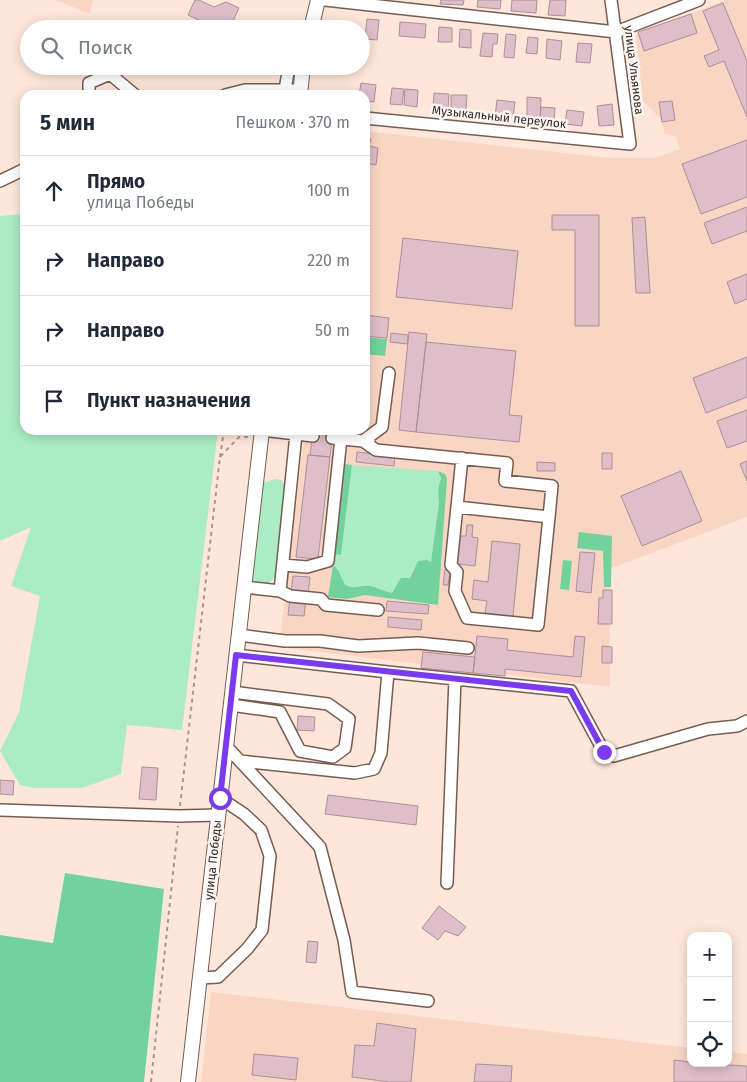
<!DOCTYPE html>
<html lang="ru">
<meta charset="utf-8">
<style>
:root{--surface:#fff;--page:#f2f2f3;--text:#1f2937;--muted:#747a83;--line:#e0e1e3}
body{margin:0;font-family:"Fira Sans",sans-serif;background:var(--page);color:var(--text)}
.controls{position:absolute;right:15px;bottom:15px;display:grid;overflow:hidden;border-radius:10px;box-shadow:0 2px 12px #0003}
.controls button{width:45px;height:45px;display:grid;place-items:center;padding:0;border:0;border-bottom:1px solid var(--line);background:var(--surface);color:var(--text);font:25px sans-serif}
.stop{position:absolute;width:15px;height:15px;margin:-11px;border:4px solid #7c3aed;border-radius:50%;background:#fff}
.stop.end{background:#7c3aed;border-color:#fff;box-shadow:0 1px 5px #0008}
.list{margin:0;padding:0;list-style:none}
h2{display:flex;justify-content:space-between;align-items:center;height:65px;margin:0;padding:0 20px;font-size:21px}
h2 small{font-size:16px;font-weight:400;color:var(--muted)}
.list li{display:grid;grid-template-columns:32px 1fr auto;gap:15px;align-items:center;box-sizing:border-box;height:70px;padding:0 20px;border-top:1px solid var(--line)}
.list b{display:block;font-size:19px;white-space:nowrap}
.list p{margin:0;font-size:16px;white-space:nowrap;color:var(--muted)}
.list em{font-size:16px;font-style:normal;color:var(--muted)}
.icon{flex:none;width:28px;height:28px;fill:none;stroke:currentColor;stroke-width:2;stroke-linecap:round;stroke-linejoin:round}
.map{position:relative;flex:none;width:747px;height:1082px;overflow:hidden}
.search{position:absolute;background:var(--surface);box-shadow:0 2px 12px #0003;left:20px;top:20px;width:350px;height:55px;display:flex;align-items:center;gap:12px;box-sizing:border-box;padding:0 18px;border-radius:28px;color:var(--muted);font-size:19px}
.panel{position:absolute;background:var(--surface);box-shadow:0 2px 12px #0003;left:20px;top:90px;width:350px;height:345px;border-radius:15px}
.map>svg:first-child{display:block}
.built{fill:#fad5c3}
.green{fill:#abecc4}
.forest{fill:#72d29b}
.building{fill:#debec9;stroke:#ac8f98}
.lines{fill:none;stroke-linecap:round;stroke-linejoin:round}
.minor-tunnel{stroke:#d6c0b5;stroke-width:11;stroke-dasharray:11 5.5;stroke-linecap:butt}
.minor-casing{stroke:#775d51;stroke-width:14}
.major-casing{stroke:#775d51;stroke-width:16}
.path{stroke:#a9968d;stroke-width:2;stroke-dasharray:4 4;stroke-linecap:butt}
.minor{stroke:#fff;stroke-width:11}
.major{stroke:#fff;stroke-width:14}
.route{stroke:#7c3aed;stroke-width:6}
.labels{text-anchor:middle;stroke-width:5;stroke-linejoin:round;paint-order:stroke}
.street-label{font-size:12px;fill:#342923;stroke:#fdf7f4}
</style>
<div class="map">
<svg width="747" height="1082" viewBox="0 0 747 1082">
<rect width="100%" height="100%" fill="#fee6da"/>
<path class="built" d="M56 0H93L90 14Z
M725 0H747V517L609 569 610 687 279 647 305 430H365V131L610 158H655L680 149 676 137 665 134 660 118 643 101 636 35Z
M211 992 691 1048V1063H728V1052L747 1054V1082H201Z"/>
<path class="green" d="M25 214V430H218L182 730 127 725 121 774 82 788H34L20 785 0 751 19 712 40 596 11 586 31 527 0 541V216Z
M352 465 438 471 441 478 438 490 439 503 431 563 412 570 410 579 401 578 392 593 365 585 358 588 344 585 338 570 333 565 334 554 341 555Z
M275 479 281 480 287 487 279 573 269 583 250 581 260 484Z"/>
<path class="forest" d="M365 337 387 339 385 356 365 354Z
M345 464 352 465 341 555 334 554Z
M438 471 445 474 447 479 438 605 365 595 347 599 328 597 333 565 338 570 345 585C357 590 359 585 369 586 377 587 383 591 392 593L401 578H410L418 561 427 560 431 562 439 503 438 490 441 478Z
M579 532 612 536 611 587H604L603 551 577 548Z
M563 560 572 561 569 590 560 589Z
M65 873 164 889 144 1082H0V935L53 943Z"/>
<path class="building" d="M195 0H199L214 7 226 2 239 8 232 23 226 27 218 29 188 15Z
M441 0H464L463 5 440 4Z
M478 0H501L500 9 477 7Z
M512 0H537L536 13 511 11Z
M550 0H566L565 16 548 15Z
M723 3 747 61V117L724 61 709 67 704 56 719 50 703 11Z
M691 14 697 33 644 51 638 32Z
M367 19 379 20 377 40 365 39Z
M400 22 426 24 425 38 399 36Z
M439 27 452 28V42H438Z
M460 29 471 30V48L459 47Z
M483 33 498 34 497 44H493L492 57 480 56Z
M506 34 516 35 514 58 504 57Z
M528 37 538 38 537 54 526 53Z
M547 39 562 41 560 60 546 58Z
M578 43 592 44 590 63 576 62Z
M361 83 376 85 374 102 365 101V95H359Z
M392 88 404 89 402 105 390 104Z
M405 89 418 90 417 107 404 105Z
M434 93 449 94 448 109 433 107Z
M451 95H467L466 110 451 109Z
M527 97 541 98 540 120H527Z
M497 100 515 102 513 118 495 116Z
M672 101 675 120 662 122 659 102Z
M612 104 614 125 599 126 597 106Z
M541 107 555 108 554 122 540 121Z
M567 110 584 112 582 126 565 124Z
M365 139H371L369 146 378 148 376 165 365 163Z
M747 140V197L701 214 682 164Z
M747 207V231L712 244 704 223Z
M552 215H599V326H575V230H552Z
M645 217 650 293H636L632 218Z
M403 238 518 251 512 309 396 297Z
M747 274V299L735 304 727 282Z
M365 315 389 318 387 338 365 336Z
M409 332 427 334 416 432 399 430Z
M391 333 408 335 407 344 390 342Z
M426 342 516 351 509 415 522 416 519 442 416 432Z
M747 357V397L706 413 693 378Z
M747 410V441L727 448 717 421Z
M313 430H333L330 457 310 455Z
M357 452 395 456 394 466 356 462Z
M602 453H612V469H602Z
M308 455 330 457 318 559 296 557Z
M747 461V481L740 464Z
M537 462 555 463V471H537Z
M681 471 702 521 642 546 621 496Z
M467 525H473L472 537 478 538 475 566 457 564 460 536H466Z
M492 541 520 544 513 616 485 613 487 601 472 599 474 580 488 582Z
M580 552 595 553 591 593 576 591Z
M445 569 450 570 448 585H443Z
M293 576 310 577 308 594 291 593Z
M603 590H612V624H598L599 598H603Z
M290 598 306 600 304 616 288 615Z
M387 601 429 605 428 614 386 611Z
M388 617 422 620 421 630 388 627Z
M477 636 508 639 507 650 573 657 575 636 585 637 581 677 505 669V676L473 673Z
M602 646 612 647V663H602Z
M423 652 475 657 473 673 421 668Z
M298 716 315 717 314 731 297 730Z
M142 767 158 768 156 800 139 799Z
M0 780 14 781 13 795 0 794Z
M328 795 418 806 416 825 325 814Z
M439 906 466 927 458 936 445 931 438 940 422 928Z
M308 941 318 942 316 963 306 962Z
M377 1023 416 1029 411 1082H390L352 1077 355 1045 374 1046Z
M254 1054 298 1058 296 1080 252 1075Z
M674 1060 691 1062V1063L747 1066V1082H674Z
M476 1064 512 1066 511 1082H474Z"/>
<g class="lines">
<path class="minor-tunnel" d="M313 436 332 438"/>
<defs>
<path id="minor" d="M325 0 616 32 699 0
M285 90 289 66
M89 95V83L110 74 135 95
M225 95 245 90H300
M365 118 630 144 611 0
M0 181 25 169
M262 430 313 436
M332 438 363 441 376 450 507 463 505 481 552 486 549 517 457 507
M369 441H363L382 427 389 373
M462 458 451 565 457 572 455 591 467 618 538 625 549 517
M283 565 307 567 328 561 341 438
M244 587 280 591 296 434
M280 591 290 596 321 599 326 605 378 610
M239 635 285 641H320L358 646 418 643 468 648
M236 655 388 672 381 753 374 769 355 773 240 761
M388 672 571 691 604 752 614 756 708 729 737 726 747 721
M231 705 280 712 300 751 333 757 345 748 349 719 328 704 232 692
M226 746 320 847 344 940 352 992 428 1001
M0 810 179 816 218 815
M447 883 455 679
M200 978 218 977 247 949 262 930 270 856 261 830 244 814 220 798"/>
<path id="major" d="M311 29 318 0
M300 95 303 66
M188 1082 262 430"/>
</defs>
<use href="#minor" class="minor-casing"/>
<use href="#major" class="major-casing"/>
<path class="path" d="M220 457 224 430
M180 806 220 457 239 437H250
M151 1082 178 826"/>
<use href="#minor" class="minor"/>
<use href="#major" class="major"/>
</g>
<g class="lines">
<path class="route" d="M220 798 236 655 571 691 604 752"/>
</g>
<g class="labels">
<g class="street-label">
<text transform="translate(634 70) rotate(83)" y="4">улица Ульянова</text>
<text transform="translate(499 117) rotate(6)" y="4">Музыкальный переулок</text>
<text transform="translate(213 860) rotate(-84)" y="4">улица Победы</text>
</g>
</g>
</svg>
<div class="controls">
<button>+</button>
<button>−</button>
<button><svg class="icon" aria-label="locate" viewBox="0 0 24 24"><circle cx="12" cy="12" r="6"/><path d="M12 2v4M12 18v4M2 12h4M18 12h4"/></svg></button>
</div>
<div class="stop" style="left:220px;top:798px"></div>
<div class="stop end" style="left:604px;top:752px"></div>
<div class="search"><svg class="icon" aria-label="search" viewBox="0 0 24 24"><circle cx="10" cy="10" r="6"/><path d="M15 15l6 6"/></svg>Поиск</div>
<section class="panel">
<h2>5 мин<small>Пешком · 370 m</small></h2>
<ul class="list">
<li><svg class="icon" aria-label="ahead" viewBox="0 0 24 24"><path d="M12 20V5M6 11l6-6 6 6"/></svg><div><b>Прямо</b><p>улица Победы</p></div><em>100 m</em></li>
<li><svg class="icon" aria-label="right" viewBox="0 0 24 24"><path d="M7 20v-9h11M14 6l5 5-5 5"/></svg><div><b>Направо</b></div><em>220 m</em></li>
<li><svg class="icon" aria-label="right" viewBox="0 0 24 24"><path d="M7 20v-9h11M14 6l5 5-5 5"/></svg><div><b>Направо</b></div><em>50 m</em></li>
<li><svg class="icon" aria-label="arrive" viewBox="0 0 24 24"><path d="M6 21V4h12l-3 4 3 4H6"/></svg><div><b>Пункт назначения</b></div></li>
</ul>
</section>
</div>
